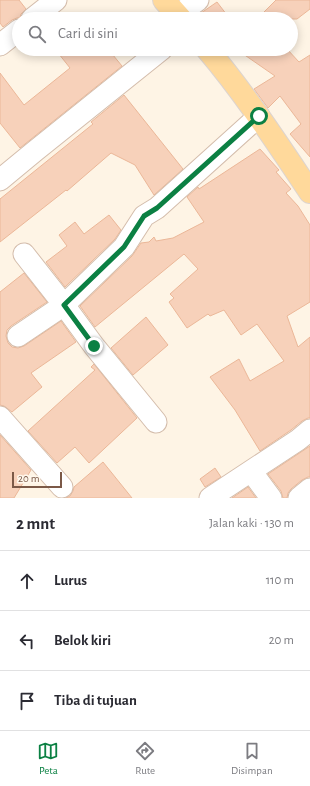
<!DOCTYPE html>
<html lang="id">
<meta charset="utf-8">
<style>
:root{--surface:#fff;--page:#f7f7f7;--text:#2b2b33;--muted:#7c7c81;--line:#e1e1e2;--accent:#0b8043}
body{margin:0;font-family:"Alegreya Sans",sans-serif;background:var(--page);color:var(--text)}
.scale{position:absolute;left:12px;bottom:10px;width:50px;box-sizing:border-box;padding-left:4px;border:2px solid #7b5947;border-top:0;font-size:11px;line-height:14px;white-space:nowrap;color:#7b5947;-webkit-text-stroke:3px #fff8ed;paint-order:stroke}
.stop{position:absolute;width:12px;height:12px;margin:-9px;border:3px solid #0b8043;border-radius:50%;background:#fff}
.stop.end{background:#0b8043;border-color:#fff;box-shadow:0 1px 4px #0008}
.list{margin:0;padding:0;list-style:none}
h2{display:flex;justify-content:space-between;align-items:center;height:52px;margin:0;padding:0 16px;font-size:17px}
h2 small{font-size:13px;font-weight:400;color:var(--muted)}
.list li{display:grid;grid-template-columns:26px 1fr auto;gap:12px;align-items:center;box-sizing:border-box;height:60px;padding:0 16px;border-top:1px solid var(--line)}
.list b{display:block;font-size:15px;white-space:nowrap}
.list em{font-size:13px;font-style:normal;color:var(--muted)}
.icon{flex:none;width:22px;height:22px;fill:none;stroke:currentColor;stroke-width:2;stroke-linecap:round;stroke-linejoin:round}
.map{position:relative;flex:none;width:310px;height:498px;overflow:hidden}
.search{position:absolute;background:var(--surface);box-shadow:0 2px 10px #0003;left:12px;right:12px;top:12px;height:44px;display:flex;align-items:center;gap:10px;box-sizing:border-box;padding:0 14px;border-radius:22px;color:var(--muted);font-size:15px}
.sheet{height:232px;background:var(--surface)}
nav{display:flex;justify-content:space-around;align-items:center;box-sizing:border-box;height:56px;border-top:1px solid var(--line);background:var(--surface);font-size:11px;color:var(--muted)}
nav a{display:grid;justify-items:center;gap:2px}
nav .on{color:var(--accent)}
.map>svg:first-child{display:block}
.building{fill:#f7d1ba;stroke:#ebb798}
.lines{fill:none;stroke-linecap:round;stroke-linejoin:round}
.minor-casing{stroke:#d4bdac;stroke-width:23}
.major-casing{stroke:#ddd4cf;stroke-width:24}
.minor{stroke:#fff;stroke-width:21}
.major{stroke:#ffd99b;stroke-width:22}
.route{stroke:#0b8043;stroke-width:5}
</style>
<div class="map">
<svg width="310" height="498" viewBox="0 0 310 498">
<rect width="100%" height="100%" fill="#fef4e5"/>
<path class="building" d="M0 0H19L26 9 21 14 20 18H17L12 20 3 27 0 23Z
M276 0H310V9L297 19H257Z
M217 2 230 19H193L201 13Z
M55 49H108L122 66 20 148 0 123V73L24 105 70 68Z
M236 49H287L299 62 310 55V157L290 134 301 124 280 96 268 108 254 89 275 76Z
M124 95 183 169 154 195 135 165 111 153 67 191 66 190 0 242V199L93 124 91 122Z
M260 149 279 170 276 172 291 189 286 193 298 206 310 225V302L287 316 298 347 310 337V418H308L302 421 291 430 260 451 235 410 210 377 239 359 250 381 284 361 257 324 241 335 224 310 210 316 208 314 187 328 169 302 174 298 170 294 198 269 184 254 95 327 80 306 132 256 141 243 149 242 154 237 156 241 173 238 204 222 187 197 198 187 199 189Z
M109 215 121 230 115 239 65 287 46 262 67 246 59 235 75 222 84 234Z
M24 273 47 302 11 326 7 330 6 336 8 343 12 347 18 348 24 346 61 321 76 342 31 373 42 387 12 412 4 406 0 405V292Z
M146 317 168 345 133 375 111 348Z
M94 364 137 418 89 463 75 447 57 463 28 431 95 370 91 367Z
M0 435 31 470 14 498H0Z
M310 446V477H308L302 480 291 489 288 493 287 498H283L281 491 268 474Z
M103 462 132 498H66L70 496 73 491 74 487Z
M215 468 221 477 205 487 200 479Z
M248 487 256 498H232Z"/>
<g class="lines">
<defs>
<path id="minor" d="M178 15 198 0
M32 19 56 0
M0 45 19 30
M0 180 35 151 162 49
M24 254 64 305 94 346 156 422
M18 336 64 305 124 247 144 216 157 208 259 116
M0 417 62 487
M251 471 271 498
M210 498 298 440 310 430
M299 498 310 489"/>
<path id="major" d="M164 0 181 19
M207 49C245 94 277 143 310 192"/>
</defs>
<use href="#minor" class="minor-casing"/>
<use href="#major" class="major-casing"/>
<use href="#minor" class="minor"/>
<use href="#major" class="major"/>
</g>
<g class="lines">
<path class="route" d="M94 346 64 305 124 247 144 216 157 208 259 116"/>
</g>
</svg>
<div class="scale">20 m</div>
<div class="stop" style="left:259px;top:116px"></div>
<div class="stop end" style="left:94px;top:346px"></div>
<div class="search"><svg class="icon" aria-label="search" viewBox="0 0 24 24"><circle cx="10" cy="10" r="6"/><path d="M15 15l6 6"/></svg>Cari di sini</div>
</div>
<section class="sheet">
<h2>2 mnt<small>Jalan kaki · 130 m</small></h2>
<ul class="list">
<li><svg class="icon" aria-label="ahead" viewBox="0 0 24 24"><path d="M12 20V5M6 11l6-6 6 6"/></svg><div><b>Lurus</b></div><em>110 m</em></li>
<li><svg class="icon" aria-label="left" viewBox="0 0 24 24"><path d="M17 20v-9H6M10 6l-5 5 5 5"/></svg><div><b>Belok kiri</b></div><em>20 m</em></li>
<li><svg class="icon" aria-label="arrive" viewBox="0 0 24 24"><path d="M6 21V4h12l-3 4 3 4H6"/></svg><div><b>Tiba di tujuan</b></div></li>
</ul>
</section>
<nav>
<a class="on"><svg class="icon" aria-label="map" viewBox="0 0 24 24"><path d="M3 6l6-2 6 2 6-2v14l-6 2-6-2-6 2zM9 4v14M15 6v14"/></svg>Peta</a>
<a><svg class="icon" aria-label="directions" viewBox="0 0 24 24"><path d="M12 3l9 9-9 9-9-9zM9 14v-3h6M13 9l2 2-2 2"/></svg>Rute</a>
<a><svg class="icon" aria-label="saved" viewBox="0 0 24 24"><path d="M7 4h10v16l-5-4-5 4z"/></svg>Disimpan</a>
</nav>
